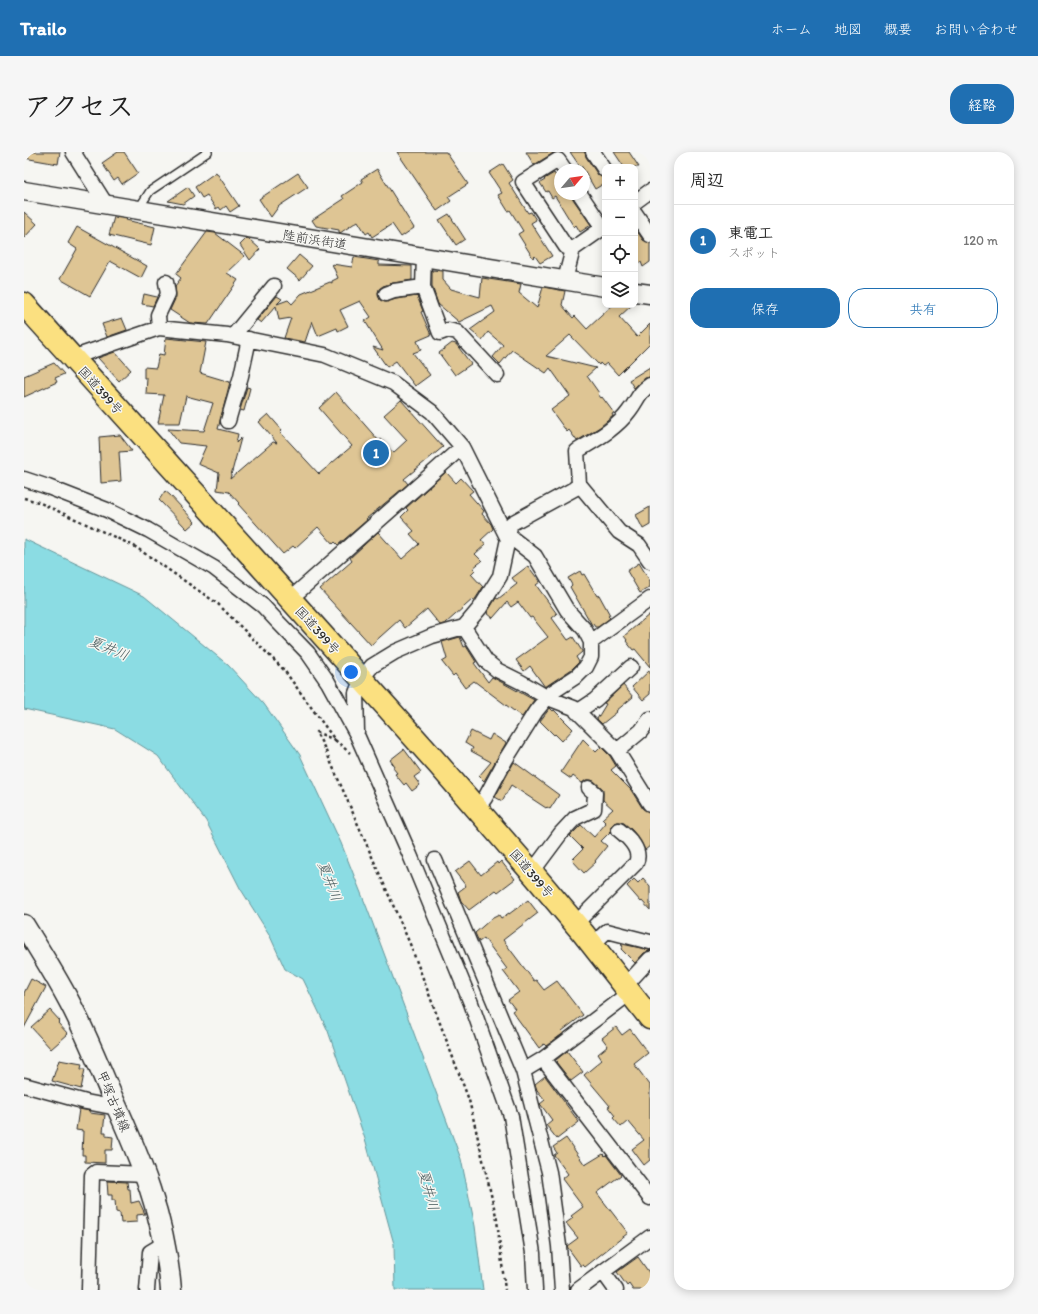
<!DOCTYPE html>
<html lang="ja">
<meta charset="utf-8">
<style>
:root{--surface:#fff;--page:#f6f6f6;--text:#222;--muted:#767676;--line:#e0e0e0;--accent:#1f6fb2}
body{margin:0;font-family:Itim,"Klee One",sans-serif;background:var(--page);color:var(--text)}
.controls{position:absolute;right:12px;top:12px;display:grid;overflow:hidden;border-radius:8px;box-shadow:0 2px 10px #0003}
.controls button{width:36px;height:36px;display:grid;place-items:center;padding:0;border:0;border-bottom:1px solid var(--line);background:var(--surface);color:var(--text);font:20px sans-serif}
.compass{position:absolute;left:530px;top:12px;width:36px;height:36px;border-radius:50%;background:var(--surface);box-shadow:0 2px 10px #0003;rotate:61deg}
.you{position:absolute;left:327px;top:520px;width:14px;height:14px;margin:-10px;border:3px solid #fff;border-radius:50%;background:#1a73e8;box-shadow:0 0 0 6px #1a73e833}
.badge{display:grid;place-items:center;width:26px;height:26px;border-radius:50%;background:var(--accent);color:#fff;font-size:13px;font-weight:700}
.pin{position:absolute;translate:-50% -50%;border:2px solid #fff;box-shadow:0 1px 4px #0006}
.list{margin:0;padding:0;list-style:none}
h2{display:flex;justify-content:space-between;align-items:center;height:52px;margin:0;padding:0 16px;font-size:17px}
h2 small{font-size:13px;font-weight:400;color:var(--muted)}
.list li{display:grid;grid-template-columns:26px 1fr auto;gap:12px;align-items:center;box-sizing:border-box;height:72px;padding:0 16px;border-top:1px solid var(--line)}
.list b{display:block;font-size:15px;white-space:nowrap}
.list p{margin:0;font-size:13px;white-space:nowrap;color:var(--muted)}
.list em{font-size:13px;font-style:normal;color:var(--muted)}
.actions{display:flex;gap:8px;padding:12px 16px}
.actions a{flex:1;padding:9px 0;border:1px solid var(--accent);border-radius:16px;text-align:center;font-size:14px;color:var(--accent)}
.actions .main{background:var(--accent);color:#fff}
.icon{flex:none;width:22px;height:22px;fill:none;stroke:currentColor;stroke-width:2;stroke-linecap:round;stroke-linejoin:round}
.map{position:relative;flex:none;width:626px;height:1138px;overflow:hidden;border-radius:16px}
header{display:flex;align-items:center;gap:24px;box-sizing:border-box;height:56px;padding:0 20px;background:var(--accent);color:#fff}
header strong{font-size:19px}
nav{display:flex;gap:22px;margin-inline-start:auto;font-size:14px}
.intro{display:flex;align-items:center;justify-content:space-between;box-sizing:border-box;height:96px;padding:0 24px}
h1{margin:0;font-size:28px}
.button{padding:10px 18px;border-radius:16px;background:var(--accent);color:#fff;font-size:14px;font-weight:700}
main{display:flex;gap:24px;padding:0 24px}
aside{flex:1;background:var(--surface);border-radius:16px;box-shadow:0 2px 10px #0003}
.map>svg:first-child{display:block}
.water{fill:#8bdce3;stroke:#659599}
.building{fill:#dec594;stroke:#2b2b2b}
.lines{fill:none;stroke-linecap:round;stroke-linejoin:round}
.service-casing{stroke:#2b2b2b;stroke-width:10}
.minor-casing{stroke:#2b2b2b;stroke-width:17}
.tertiary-casing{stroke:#2b2b2b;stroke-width:21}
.secondary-casing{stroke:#2b2b2b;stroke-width:23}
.trunk-casing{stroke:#2b2b2b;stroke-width:25}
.path{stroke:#2b2b2b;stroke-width:2.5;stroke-dasharray:3 3;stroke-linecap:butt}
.service{stroke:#f6f6f2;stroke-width:7}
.minor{stroke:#f6f6f2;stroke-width:14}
.tertiary{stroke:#f6f6f2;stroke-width:18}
.secondary{stroke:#f6f6f2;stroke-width:20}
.trunk{stroke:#fbe080;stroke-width:22}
.labels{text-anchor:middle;stroke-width:3;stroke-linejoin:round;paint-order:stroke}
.street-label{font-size:13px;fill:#2b2b2b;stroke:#f6f6f2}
.water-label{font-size:14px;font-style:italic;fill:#435759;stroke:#f6f6f2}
</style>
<header>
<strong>Trailo</strong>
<nav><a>ホーム</a><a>地図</a><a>概要</a><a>お問い合わせ</a></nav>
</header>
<div class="intro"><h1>アクセス</h1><a class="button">経路</a></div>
<main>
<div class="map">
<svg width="626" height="1138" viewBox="0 0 626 1138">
<rect width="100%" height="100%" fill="#f6f6f2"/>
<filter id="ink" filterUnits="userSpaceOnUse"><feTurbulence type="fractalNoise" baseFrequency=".025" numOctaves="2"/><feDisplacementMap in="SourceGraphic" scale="8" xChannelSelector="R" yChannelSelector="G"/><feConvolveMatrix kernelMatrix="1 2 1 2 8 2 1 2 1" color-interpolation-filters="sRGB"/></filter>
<g filter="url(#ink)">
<path class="water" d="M0 387 120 444 204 513 240 552 276 603 317 691 343 756 437 1007 451 1074 459 1138H371L370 1092 342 990 304 879 279 827 261 817 245 782 216 736 182 669 134 604 91 577 0 557Z"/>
<path class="building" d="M0 0H36L34 12 0 6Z
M94 0H100L114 21 98 32 94 26 90 29 78 11Z
M373 0H422L444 32 424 45 427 49 413 59Z
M502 0H531L510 13Z
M546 0H561L562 5 574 23 581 26V31L571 37 560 18 556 12 555 13Z
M590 0H605L615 15H600Z
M479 12 489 28 485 31 504 61 507 60 512 68 507 71 528 104 516 111 511 104 509 106 494 82 499 79 486 58 484 59 474 43 478 41 465 21Z
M353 17 390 76 377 85 368 72 348 85 345 80 342 82 334 69 316 81 315 80V78L292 74 288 68 320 47 318 44 339 30 337 27Z
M192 20 215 54 206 60 202 54 197 58 195 55 192 57 183 43 178 46 171 35Z
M274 21 284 35 255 54 247 65 235 47Z
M530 21 536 30V41L535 42H548L549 47 567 73 556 80 552 73 550 75 531 44 528 46 524 39 522 40 516 31 521 28 520 27Z
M164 35 170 44 159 52 144 49Z
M0 60 13 72 0 86Z
M425 62 441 87 432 93 415 68Z
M90 65 103 67 102 68 131 75 127 93 85 83Z
M53 75 123 114 117 126 86 109 66 144 36 127 53 97 44 91Z
M611 76 619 88 626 91V110L619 115 617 110 615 111 611 106Z
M183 80 191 81 221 104 203 121 214 128 184 172 166 171 146 158 152 145 151 134 157 126 152 122Z
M223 86 225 87 236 97 226 108 216 93Z
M275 103 288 114 276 128 263 117Z
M330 105 355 109V113L388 114V128L369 131 359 134 355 137 354 141 356 148 361 150 372 147 393 144 399 159 397 160 407 183 393 189 397 198 389 201 406 223 391 234 372 209 363 215 349 195 359 198 341 169 347 165 336 149 316 158 324 174 314 179 313 176 294 184 288 169 281 190 260 186 267 166 255 168 252 154 237 171 233 168 253 144 258 147 253 152 264 148 268 152 277 142 306 130 308 131V129L314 126 308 112 328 115Z
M408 118 419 119V128L427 137 456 145 458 126 497 132 495 141 513 156 519 135 541 139 538 153 549 166 551 164 563 177 589 153H608L595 165 613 185 626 172V191L594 223 583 211 579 214 576 211 575 213 546 183 522 204 572 216 563 224 575 241 574 242 577 246 578 245 590 261 588 262 589 264 576 275 553 289 545 278 543 280 527 258 546 244 526 216 522 221 488 198 476 212 469 205 479 193 464 180 458 188 446 178 471 160 468 154 435 170 414 152 408 134Z
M120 142 133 145 129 154 118 152Z
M98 166 103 178 83 185 78 172Z
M142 186 182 190 176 221 206 230 194 277 214 282 212 291 217 286 206 327 249 290 253 291 235 270 244 262 258 278 256 280 295 322 328 294 295 256 312 240 355 289 357 287 369 301 383 288 360 263 377 248 419 295 380 327 384 332 342 367 343 368 314 393 311 390 309 392 294 375 271 396 269 394 259 402 214 352 215 351 205 340 193 338 195 321 174 312 182 294 155 291 144 277 180 279 189 251 162 244 156 271H134L140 243 122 242 123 226H120V215L132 216 135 202 140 203Z
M428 191 432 192 447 212 431 223 415 201Z
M91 200 107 218 95 229 74 206Z
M30 211 40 222 31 226 33 230 0 245V224Z
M626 215V225L621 226 610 236 605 228Z
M223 235 226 236 220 259 216 258Z
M96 283 108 299 95 300 97 329 77 331 75 285Z
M422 320 432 331 437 326 449 339 445 342 460 359 458 362 467 372 469 377 457 388 462 392 451 402 458 409 449 416 451 418 447 422 459 435 450 449 449 447 422 471 416 473 403 457 381 476 375 468 347 493 296 437 328 409 326 406 354 380 378 407 395 392 386 382 390 379 377 365 384 358 382 356Z
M141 339 146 343 171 370 163 377 135 348Z
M626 355V373L619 377 612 363Z
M615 411 626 429V435L616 441 603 419Z
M504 414 516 430 512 433 533 462 528 466 544 488 549 485 558 499V500L552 505 555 510 548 517 521 535 506 514 500 519 492 508 524 485 508 465 506 466 494 450 487 455 483 450 469 466 463 461 472 446 474 447 493 432 488 426Z
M556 419 558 423 560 422 573 444 575 443 586 463 584 464 586 466 574 475H571L569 472 568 473 546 435 548 433 544 426Z
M626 462V515L611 497 609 498 602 489 603 488 600 484Z
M436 485 440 495 442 494 452 510 450 511 464 530 468 525 510 548 498 565 450 529 441 536 431 522 429 524 418 510 423 507 418 490Z
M626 518V542L619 548 608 535Z
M599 533 609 545 592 559 593 560 578 572 573 567 582 552 580 551Z
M526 556 529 559 530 558 549 577 538 589 531 582 530 583 516 569Z
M447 579 465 588 468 582 482 591 460 629 455 624 467 610 447 599 449 596 441 591Z
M559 587 572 600 577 595 586 604 592 614 587 618 607 638 619 657 626 660V694L621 698 616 688 608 678 600 671 596 670H592L588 673 587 679 577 689 583 694 571 709 572 710 560 721 548 708 559 697 546 684 557 673 570 685 582 671 578 667 589 657 579 648V637L570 629 567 628H562L558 631 549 624 547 627 537 620Z
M380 597 397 620 390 625 396 633 388 639 382 631 380 633 371 622 373 621 369 616 371 615 366 608Z
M490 610 535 643 526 657 523 655 522 656 487 633 478 649 471 645Z
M446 709 457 723 473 710 474 712 477 709 491 727 474 740 472 738 445 758 437 749 434 740 442 734 431 720Z
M619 726 626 734V758L618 749 617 750 603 734 610 727 614 731Z
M504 748 514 761 479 788 510 829 512 828 520 838 533 829 559 863 538 879 540 881 522 894 520 892 515 896 488 859 491 857 484 848 495 840 479 819 483 817 460 786 455 790 451 781 467 767 475 763 477 766 485 761V762Z
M598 792 626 798V799L620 801 611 811 597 797 599 794 597 793Z
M7 827 22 835 0 876V841Z
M26 858 36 869 34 871 44 882 27 897 7 875Z
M592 875 598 883 606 877 624 901 610 912 626 933V1008L620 1013 608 997 620 988 604 969 597 975 589 966 591 964 584 955 586 954 560 923 578 908 574 902 584 894 578 886Z
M543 899 559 920 547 929 532 910 533 909 532 908Z
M35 908 58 912 57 917H61L57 937 28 929Z
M521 924 555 970 533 987 522 973 528 968 517 953 516 952 521 948 513 938 511 932Z
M55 957 66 959V961L81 963 79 980H82V984L89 985 88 998H81V1011L61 1010V1003H58L59 979 52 978Z
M542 986 561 1013 579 1002 581 1004 582 1003 597 1023 573 1041 604 1081 561 1115 559 1113 557 1114 544 1096 543 1094 554 1086 542 1071 549 1066 547 1064 559 1055 538 1027 544 1022 530 1003 533 1001 529 995Z
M83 1029 103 1030 104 1037H106L107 1051 115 1049 121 1062 113 1063V1070L97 1071 96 1061 92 1060 91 1048H88V1043H84Z
M614 1105 626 1122V1138H609L605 1132 603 1134 593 1120Z"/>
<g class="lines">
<defs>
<path id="service" d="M115 56 126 39 184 0"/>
<path id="minor" d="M49 0 83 54
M569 0 581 18
M541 18 534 8 499 30 542 95 549 97
M611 50 626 39
M611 61 626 83
M400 104 399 135 416 181 424 178 433 180 473 223
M541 128 549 97 579 76 556 42
M362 142 370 139 399 135
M135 176 134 163 144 142 142 130
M209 184 250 134
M47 210 56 203 135 176 203 183 301 203 369 231 408 260 438 295 484 387
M204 269 217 224 225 187
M0 327 24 335 83 358 124 378 190 416 239 454 253 469 284 501 304 530 333 583 386 703 447 851 487 964 509 1101 511 1138
M555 332 595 380 615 393 626 409
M484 387 486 374 488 371 550 337 555 332 553 299C571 288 592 277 605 259 614 248 613 242 626 233
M266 447 438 295
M440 475 462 509 473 518 497 530 524 546 550 556 593 599 626 652
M567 490 626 447
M553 560 571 548 607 515
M333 580 332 541 338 526 348 514 371 500 408 484 440 475 456 456 476 424 484 387H489L511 404 543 458 561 478 567 490V505L562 515 553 524 527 541 512 559 482 607 461 646 453 657
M593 599 617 579 626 567
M411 708 499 919 525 1020 535 1094 538 1138
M508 720 537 681 551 666 570 657 571 641 565 636
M551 772 612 711C618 698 605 686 595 678
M568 793 583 779 626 790
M601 834 626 807
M519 907 626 1046
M499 919 519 907 606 841
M0 933 62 950 93 956
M579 1120 592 1138
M65 1138 68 1023 72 1020 122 1022
M123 1138 126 1100 141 1091
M554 1138 626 1085"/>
<path id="tertiary" d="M0 39 581 135
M611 140 626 142"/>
<path id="secondary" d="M0 773C16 799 32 824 46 851 62 881 74 912 87 942 117 1008 141 1065 147 1138"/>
<path id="trunk" d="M0 152 233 410 414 612 511 724 559 781 626 866"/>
</defs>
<use href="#service" class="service-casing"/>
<use href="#minor" class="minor-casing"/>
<use href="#tertiary" class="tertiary-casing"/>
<use href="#secondary" class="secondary-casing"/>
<use href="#trunk" class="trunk-casing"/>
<path class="path" d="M0 346 14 350 110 394 194 452 260 518 311 588 292 580 301 597 386 792 445 948 473 1068 481 1138
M311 588 326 601"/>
<use href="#service" class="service"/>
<use href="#minor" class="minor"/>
<use href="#tertiary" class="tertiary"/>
<use href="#secondary" class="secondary"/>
<use href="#trunk" class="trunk"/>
</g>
</g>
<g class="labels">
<g class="street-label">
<text transform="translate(291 87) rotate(9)" y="5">陸前浜街道</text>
<text transform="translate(77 238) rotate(48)" y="5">国道399号</text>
<text transform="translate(294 478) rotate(48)" y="5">国道399号</text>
<text transform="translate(508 721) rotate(49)" y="5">国道399号</text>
<text transform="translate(90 949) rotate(67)" y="5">甲塚古墳線</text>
</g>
<g class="water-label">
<text transform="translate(85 496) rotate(22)" y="5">夏井川</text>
<text transform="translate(306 729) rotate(69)" y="5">夏井川</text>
<text transform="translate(405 1038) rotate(75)" y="5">夏井川</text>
</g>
</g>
</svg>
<div class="controls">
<button>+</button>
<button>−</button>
<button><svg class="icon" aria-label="locate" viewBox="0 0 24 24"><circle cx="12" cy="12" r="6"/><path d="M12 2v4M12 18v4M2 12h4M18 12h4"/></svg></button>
<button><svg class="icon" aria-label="layers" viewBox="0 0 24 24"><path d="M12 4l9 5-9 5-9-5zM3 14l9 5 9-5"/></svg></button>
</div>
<svg class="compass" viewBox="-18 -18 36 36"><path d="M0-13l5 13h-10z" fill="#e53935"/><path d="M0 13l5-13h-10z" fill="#767676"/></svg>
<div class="you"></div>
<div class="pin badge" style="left:352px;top:301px">1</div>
</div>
<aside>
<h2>周辺<small></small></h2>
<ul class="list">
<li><span class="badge">1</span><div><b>東電工</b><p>スポット</p></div><em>120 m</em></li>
</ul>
<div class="actions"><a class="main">保存</a><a>共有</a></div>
</aside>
</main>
